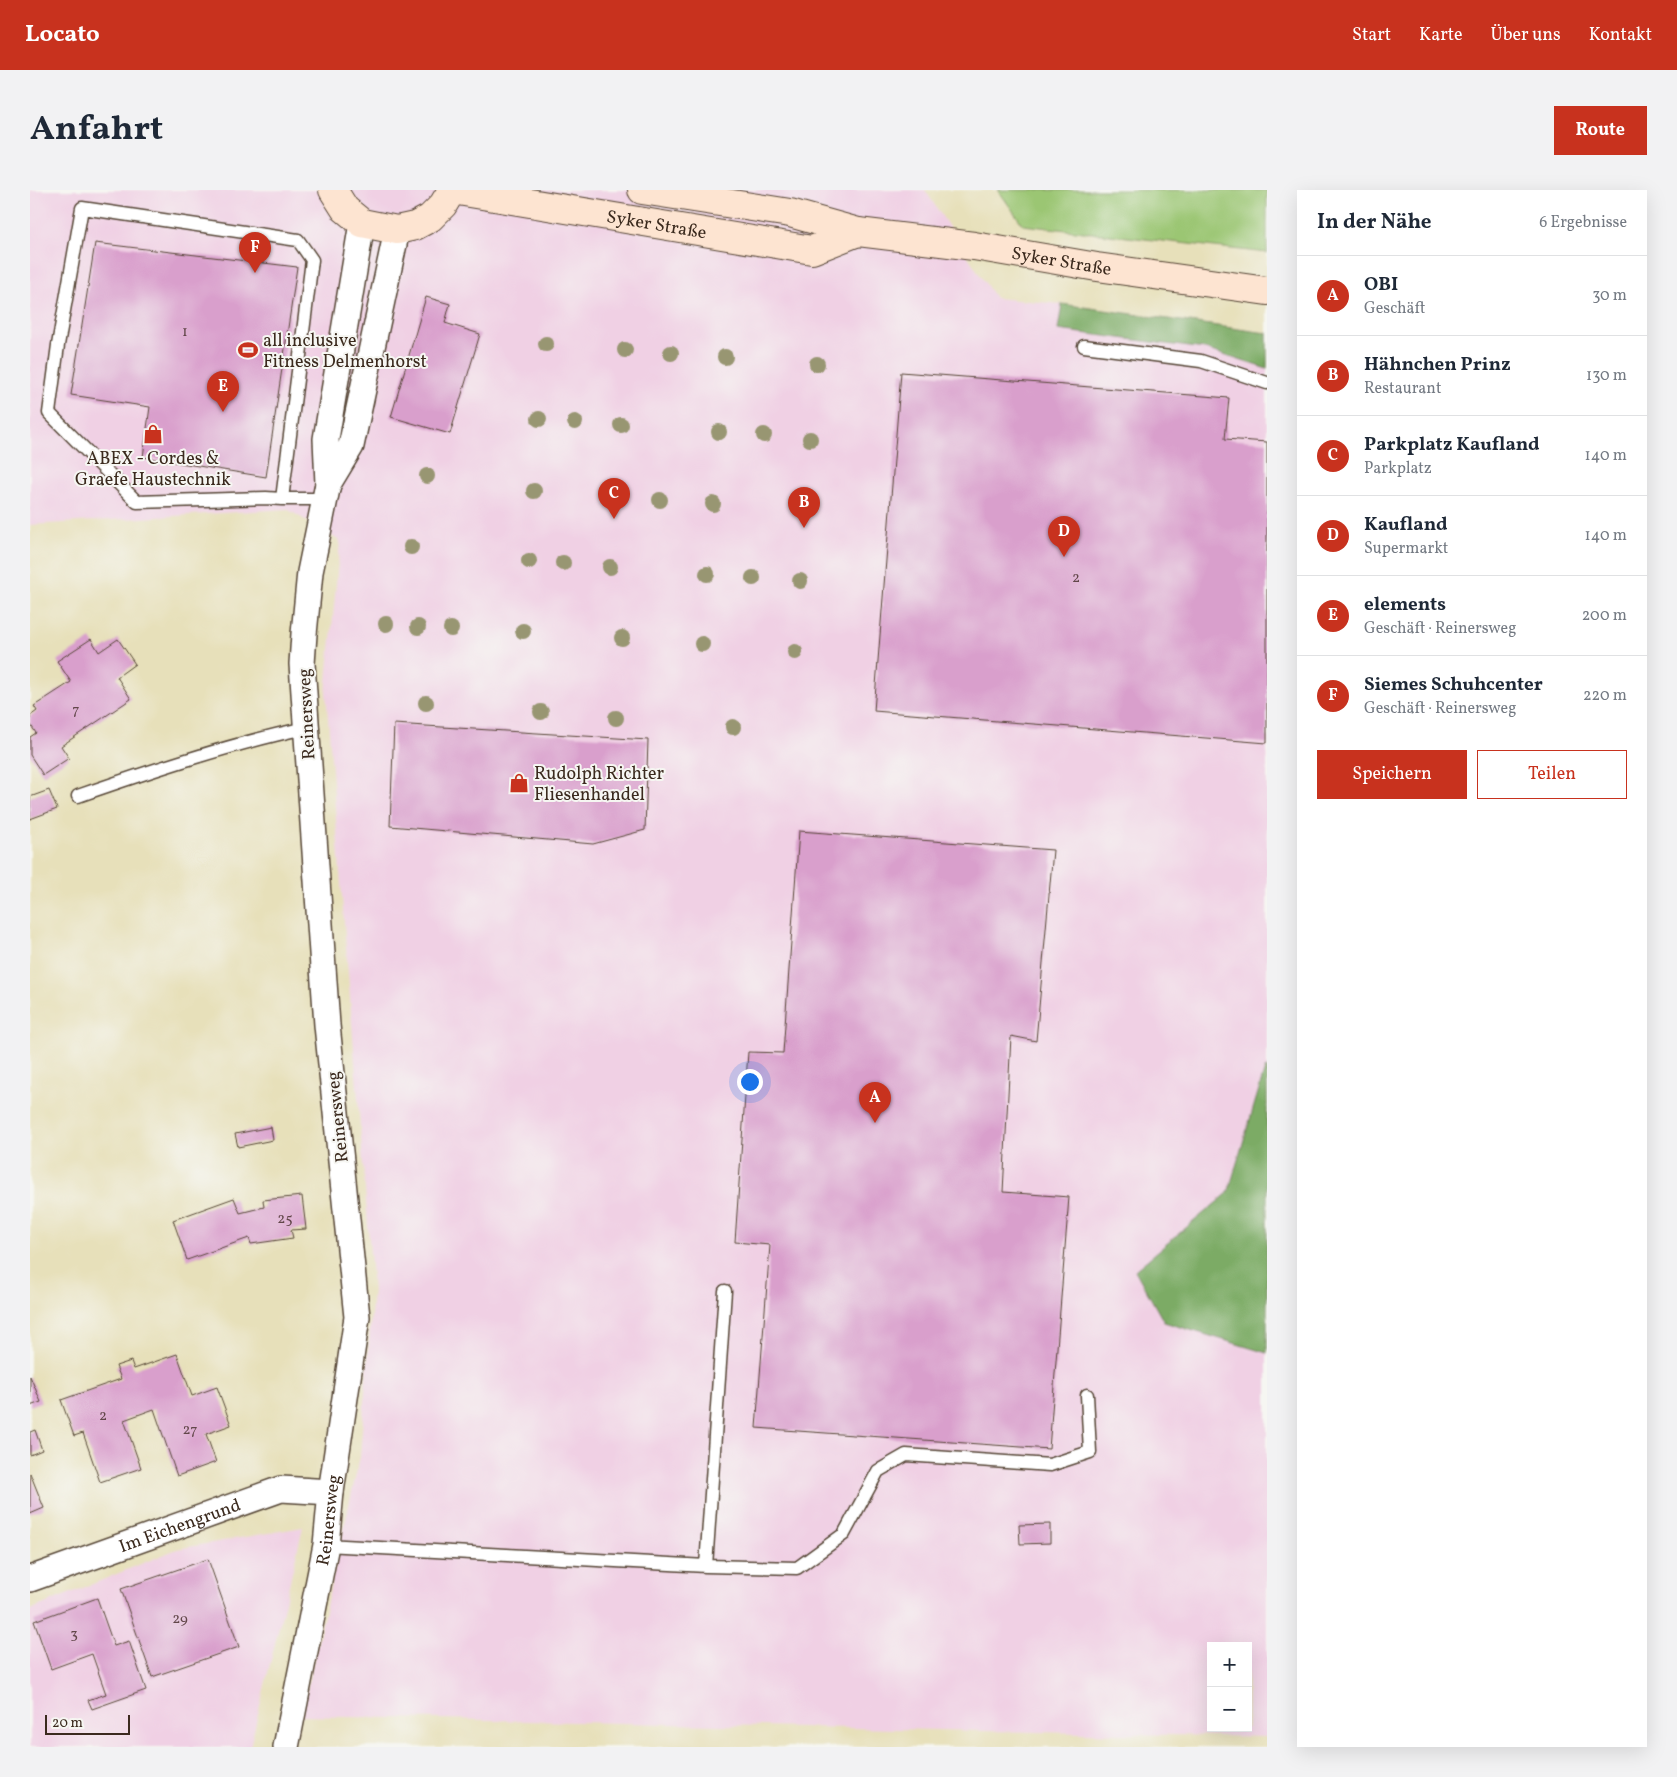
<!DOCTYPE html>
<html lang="de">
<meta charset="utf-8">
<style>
:root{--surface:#fff;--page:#f2f2f3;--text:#1f2937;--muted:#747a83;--line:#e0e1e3;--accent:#c8321e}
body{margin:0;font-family:Vollkorn,serif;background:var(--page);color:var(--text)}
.controls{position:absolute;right:15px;bottom:15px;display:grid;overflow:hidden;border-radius:0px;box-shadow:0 5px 20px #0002}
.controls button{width:45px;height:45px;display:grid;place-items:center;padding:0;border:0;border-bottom:1px solid var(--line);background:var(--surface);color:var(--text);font:25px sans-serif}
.scale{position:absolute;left:15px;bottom:12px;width:85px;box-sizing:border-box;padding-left:5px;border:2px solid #3b2a1e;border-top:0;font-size:14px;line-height:18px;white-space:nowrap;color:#3b2a1e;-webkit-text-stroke:4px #f6f6f2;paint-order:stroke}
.you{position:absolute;left:719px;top:891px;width:18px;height:18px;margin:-12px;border:4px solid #fff;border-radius:50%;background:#1a73e8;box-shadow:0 0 0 8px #1a73e833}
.badge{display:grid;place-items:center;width:32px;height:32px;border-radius:50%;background:var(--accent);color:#fff;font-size:16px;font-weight:700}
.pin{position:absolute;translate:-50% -41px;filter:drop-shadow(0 1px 2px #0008)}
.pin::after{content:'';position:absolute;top:26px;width:18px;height:15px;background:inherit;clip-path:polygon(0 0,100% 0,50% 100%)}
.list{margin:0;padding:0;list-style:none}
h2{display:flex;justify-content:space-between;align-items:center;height:65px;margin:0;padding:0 20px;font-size:21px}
h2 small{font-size:16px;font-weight:400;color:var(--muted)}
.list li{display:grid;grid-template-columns:32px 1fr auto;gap:15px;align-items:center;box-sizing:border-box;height:80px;padding:0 20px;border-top:1px solid var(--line)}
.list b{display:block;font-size:19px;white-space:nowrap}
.list p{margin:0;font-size:16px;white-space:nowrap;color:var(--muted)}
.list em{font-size:16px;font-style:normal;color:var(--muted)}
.actions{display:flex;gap:10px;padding:15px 20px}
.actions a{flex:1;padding:11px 0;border:1px solid var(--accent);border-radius:0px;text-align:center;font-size:18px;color:var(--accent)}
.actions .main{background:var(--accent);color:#fff}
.map{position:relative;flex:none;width:1237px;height:1557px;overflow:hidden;border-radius:0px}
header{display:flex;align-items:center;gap:30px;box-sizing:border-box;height:70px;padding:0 25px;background:var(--accent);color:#fff}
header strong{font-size:24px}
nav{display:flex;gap:28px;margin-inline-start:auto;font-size:18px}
.intro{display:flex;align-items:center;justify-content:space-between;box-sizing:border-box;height:120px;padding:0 30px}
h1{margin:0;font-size:35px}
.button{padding:12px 22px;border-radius:0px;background:var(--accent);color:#fff;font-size:18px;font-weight:700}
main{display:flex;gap:30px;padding:0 30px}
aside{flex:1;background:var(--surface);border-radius:0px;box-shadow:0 5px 20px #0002}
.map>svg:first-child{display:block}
.built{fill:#f0d0e4;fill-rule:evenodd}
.green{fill:#9bc673;stroke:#6b7848}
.forest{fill:#7cab65;stroke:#5c6a42}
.building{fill:#d99fcc}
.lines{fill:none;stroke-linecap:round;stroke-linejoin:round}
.lane-casing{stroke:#554535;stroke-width:15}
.street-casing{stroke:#554535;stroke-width:28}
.secondary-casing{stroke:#554535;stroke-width:30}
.lane{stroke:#fff;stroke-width:12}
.street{stroke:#fff;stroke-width:25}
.secondary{stroke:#fde4d1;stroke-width:28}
.tree{fill:#989672}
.labels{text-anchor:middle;stroke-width:4;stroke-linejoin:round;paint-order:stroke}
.number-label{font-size:15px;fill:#62474a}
.street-label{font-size:18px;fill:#3b2a1e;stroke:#f6f6f2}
.poi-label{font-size:18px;fill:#3b2a1e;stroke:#f6f6f2;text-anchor:start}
</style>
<header>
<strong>Locato</strong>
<nav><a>Start</a><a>Karte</a><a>Über uns</a><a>Kontakt</a></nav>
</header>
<div class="intro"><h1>Anfahrt</h1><a class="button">Route</a></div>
<main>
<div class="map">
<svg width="1237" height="1557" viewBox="0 0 1237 1557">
<rect width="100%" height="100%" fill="#f6f6f2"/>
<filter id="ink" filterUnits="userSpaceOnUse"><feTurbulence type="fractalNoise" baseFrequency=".02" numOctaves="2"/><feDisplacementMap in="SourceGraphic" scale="10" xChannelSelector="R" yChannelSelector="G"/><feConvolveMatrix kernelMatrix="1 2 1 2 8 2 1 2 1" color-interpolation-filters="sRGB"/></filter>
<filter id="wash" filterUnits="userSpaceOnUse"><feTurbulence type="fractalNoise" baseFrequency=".0096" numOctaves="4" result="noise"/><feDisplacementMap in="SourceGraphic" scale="20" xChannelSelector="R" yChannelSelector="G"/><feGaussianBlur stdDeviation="1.12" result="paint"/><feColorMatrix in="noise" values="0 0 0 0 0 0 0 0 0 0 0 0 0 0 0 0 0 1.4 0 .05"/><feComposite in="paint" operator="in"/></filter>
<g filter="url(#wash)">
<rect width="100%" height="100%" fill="#e7e0ba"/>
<path class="built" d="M0 0H895L965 108 1032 114 1028 140 1175 159 1237 179V878L1235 879 1198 1003 1106 1080 1134 1132 1237 1163V1547L271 1526 330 1267 343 1100 296 503 310 351 257 319 0 335ZM1181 1456H1218V1538H1181Z
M273 1337 220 1557H0V1420L147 1359Z"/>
<path class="green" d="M968 0H1237V63L993 35Z"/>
<path class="forest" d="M1032 114 1237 143V179L1175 159 1028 140Z
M1237 878V1163L1134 1132 1105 1080 1198 1003 1235 879Z"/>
<g id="blocks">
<path class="building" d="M65 53 267 77 236 287 113 267 120 217 41 205Z
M396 107 420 114 415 133 450 144 420 244 361 227Z
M871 182 1199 208 1195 249 1237 252V553L844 521Z
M61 449 69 462 88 449 105 474 87 487 101 509 31 556 39 568 13 585 0 565V547L6 543 0 534V526L7 521 4 516 41 492 27 471Z
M364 534 618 550 615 640 563 654 360 636Z
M19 600 27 619 0 629V607Z
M769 641 1023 660 1006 851 981 846 973 1002 1039 1007 1019 1259 726 1238 740 1055 705 1052 718 862 753 863Z
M241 937 243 950 208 957 205 944Z
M272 1006 276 1039 261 1040 263 1048 221 1054 219 1048 157 1070 143 1030 204 1008 210 1023 234 1017 233 1010Z
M147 1164 162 1206 187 1197 201 1235 176 1244 186 1272 147 1286 124 1219 94 1230 111 1278 70 1292 53 1243 44 1246 31 1210 91 1189 86 1176 101 1171 104 1179Z
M0 1186 11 1212 0 1216Z
M5 1240 12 1260 0 1265V1242Z
M0 1283 14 1318 0 1324Z
M1020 1334V1353L990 1354 989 1335Z
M178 1369 209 1457 122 1487 91 1399Z
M67 1408 84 1456 99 1451 116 1500 62 1519 58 1510 76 1504 62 1464 21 1479 4 1431Z"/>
</g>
</g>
<g filter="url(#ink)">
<use href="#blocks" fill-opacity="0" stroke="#554535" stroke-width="1"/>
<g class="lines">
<defs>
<path id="lane" d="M1054 156 1171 171 1237 193
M252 309 236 308 107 312 19 223 28 155 52 18 268 50 282 70 252 309H296
M48 606C123 580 198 555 275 538
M296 1355 676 1376 695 1101
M676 1376 767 1378 814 1344 848 1281 876 1265 1020 1275 1060 1262 1057 1205"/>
<g id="street">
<path d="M298 294 321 256 367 40"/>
<path id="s1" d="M0 1389 251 1299 301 1302"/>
<path id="s2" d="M256 1557 296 1355 301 1302 327 1127 297 835 272 474 274 444 280 382 298 294 296 249 332 33"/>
</g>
<g id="secondary">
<path id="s3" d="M303 0 315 19 332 33 367 40 385 36 400 28 413 15 422 0 782 60 828 42"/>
<path id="s4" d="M612 0 760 23 828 42 944 56 1067 77 1237 101"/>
</g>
</defs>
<use href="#lane" class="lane-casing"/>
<use href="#street" class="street-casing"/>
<use href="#secondary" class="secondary-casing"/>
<use href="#lane" class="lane"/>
<use href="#street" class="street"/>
<use href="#secondary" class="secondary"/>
</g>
<g class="tree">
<circle cx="516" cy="154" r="8"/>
<circle cx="595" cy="160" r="8"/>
<circle cx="641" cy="163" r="8"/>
<circle cx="695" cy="167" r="8"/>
<circle cx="787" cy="174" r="8"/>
<circle cx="509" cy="229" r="8"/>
<circle cx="545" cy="232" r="8"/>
<circle cx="591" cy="235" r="8"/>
<circle cx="689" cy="242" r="8"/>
<circle cx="734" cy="245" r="8"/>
<circle cx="780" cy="249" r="8"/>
<circle cx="397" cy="286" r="8"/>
<circle cx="504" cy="301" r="8"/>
<circle cx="585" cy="307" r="8"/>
<circle cx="630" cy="310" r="8"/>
<circle cx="683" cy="314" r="8"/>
<circle cx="381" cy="357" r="8"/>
<circle cx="499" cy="371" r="8"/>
<circle cx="533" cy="373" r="8"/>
<circle cx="580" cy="377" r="8"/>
<circle cx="677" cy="384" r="8"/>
<circle cx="723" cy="388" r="8"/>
<circle cx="770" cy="391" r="8"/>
<circle cx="356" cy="434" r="8"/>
<circle cx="388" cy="437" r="8"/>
<circle cx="421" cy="439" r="8"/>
<circle cx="493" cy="441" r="8"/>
<circle cx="592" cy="448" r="8"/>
<circle cx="672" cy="454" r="8"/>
<circle cx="765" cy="462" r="8"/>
<circle cx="396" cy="513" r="8"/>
<circle cx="511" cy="522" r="8"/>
<circle cx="586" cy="528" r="8"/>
<circle cx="703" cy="537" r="8"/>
</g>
</g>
<defs>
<symbol id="stadium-bare" viewBox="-9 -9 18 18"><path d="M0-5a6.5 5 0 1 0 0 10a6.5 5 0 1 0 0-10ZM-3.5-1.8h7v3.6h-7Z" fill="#c8321e" stroke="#f6f6f2" stroke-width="2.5" paint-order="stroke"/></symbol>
<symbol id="shop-bare" viewBox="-9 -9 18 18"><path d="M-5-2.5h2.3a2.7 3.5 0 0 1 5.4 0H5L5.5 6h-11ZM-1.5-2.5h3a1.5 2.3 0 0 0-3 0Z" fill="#c8321e" stroke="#f6f6f2" stroke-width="2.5" paint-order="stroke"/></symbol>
</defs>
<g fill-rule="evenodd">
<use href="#stadium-bare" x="204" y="146" width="28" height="28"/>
<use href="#shop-bare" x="109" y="230" width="28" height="28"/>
<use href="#shop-bare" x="475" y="579" width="28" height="28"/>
</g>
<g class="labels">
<g class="number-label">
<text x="155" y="146">1</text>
<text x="1046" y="392">2</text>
<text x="46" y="524">7</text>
<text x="255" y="1033">25</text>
<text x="73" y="1230">2</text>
<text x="160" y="1244">27</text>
<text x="150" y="1433">29</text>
<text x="44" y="1448">3</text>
</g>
<g class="street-label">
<text dy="6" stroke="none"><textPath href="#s3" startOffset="359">Syker Straße</textPath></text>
<text dy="6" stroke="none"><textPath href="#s4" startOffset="426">Syker Straße</textPath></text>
<text transform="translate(276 524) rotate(-93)" y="6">Reinersweg</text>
<text transform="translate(307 927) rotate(-96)" y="6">Reinersweg</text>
<text dy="6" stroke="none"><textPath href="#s2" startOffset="231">Reinersweg</textPath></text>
<text dy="6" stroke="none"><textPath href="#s1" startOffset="159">Im Eichengrund</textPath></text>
</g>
<g class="poi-label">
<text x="233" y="156">all inclusive<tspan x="233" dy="21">Fitness Delmenhorst</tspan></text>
<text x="123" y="274" text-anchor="middle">ABEX - Cordes &amp;<tspan x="123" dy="21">Graefe Haustechnik</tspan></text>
<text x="504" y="589">Rudolph Richter<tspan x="504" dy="21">Fliesenhandel</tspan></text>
</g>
</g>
</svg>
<div class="controls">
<button>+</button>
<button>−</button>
</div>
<div class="scale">20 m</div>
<div class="you"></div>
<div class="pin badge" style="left:845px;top:933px">A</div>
<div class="pin badge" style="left:774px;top:338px">B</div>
<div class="pin badge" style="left:584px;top:329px">C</div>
<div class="pin badge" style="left:1034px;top:367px">D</div>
<div class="pin badge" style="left:193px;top:222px">E</div>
<div class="pin badge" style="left:225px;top:83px">F</div>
</div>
<aside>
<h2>In der Nähe<small>6 Ergebnisse</small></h2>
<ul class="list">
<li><span class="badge">A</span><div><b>OBI</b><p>Geschäft</p></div><em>30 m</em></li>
<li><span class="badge">B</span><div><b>Hähnchen Prinz</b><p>Restaurant</p></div><em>130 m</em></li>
<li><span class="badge">C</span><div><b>Parkplatz Kaufland</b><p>Parkplatz</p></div><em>140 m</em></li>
<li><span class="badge">D</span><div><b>Kaufland</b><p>Supermarkt</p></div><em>140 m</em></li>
<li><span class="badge">E</span><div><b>elements</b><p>Geschäft · Reinersweg</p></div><em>200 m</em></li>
<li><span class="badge">F</span><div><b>Siemes Schuhcenter</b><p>Geschäft · Reinersweg</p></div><em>220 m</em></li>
</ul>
<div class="actions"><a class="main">Speichern</a><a>Teilen</a></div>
</aside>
</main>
